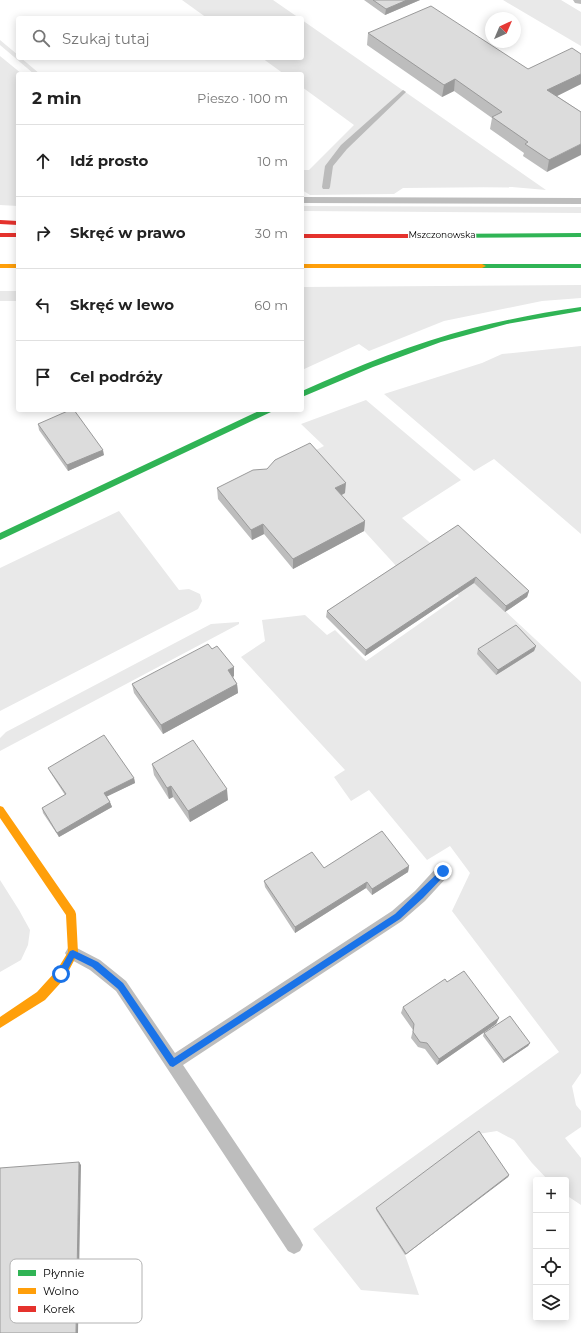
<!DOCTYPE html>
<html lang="pl">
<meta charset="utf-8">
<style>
:root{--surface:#fff;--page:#f2f2f2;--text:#222;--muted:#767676;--line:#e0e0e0}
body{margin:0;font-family:Montserrat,sans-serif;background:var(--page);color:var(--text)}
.controls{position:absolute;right:12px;bottom:12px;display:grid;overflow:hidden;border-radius:4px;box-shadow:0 2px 10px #0003}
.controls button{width:36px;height:36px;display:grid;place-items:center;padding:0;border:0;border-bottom:1px solid var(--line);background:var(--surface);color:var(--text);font:20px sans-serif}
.compass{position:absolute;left:485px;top:12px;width:36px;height:36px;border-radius:50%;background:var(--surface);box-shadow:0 2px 10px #0003;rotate:44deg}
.stop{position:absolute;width:12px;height:12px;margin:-9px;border:3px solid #1a73e8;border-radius:50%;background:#fff}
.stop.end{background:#1a73e8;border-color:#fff;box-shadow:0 1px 4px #0008}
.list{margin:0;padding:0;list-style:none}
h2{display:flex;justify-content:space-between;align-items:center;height:52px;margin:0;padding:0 16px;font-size:17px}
h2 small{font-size:13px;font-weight:400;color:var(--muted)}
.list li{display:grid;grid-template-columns:26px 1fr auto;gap:12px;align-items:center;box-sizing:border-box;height:72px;padding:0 16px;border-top:1px solid var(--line)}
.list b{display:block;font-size:15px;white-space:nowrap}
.list em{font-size:13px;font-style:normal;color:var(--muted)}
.icon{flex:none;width:22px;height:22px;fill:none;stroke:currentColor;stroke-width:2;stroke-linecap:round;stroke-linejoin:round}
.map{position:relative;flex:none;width:581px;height:1333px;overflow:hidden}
.search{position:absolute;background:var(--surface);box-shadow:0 2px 10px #0003;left:16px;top:16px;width:288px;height:44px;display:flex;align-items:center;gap:10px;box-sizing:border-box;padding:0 14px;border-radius:4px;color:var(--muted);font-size:15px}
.panel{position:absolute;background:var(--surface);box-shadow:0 2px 10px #0003;left:16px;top:72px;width:288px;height:340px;border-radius:4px}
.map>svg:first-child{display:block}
.green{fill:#e9e9e9}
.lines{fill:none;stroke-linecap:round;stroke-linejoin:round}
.stream{fill:#bbb;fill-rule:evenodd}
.lane{fill:#bdbdbd;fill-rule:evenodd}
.street{fill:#bdbdbd;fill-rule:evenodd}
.fast{fill:#30b455;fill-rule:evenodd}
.slow{fill:#ff9f0a;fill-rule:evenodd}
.jam{fill:#e5322d;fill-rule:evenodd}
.wall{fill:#bdbdbd}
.shaded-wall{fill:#9a9a9a}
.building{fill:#dcdcdc;stroke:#9a9a9a}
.route{fill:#1a73e8}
.labels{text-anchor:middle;stroke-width:3;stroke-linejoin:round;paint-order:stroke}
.far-street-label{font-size:9px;fill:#000;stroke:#fff}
.key{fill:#fff;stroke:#b2b2b2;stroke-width:1}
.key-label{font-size:11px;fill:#000}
</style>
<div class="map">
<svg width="581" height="1333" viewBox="0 0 581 1333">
<rect width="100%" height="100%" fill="#fff"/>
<path class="green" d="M182 0H273L299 18H207Z
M503 0H561L581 12V46Z
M302 20 546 190 512 187 403 188 394 194 310 195 302 190V170H309L354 125 302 87V74H284L262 58H302Z
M0 40 18 55V58H21L40 74H34L0 45Z
M0 56 22 74H18V206L0 205Z
M302 206 581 207V213L302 211Z
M581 285V298L542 301 444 321 369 351 359 344 302 370V287Z
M0 291H18V301H0Z
M581 346V534L494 459 474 471 384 394 482 363 502 354Z
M366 400 461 480 402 518 471 579 581 682V1073L572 1086 576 1105 581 1111V1127L565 1138 581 1158V1205L566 1195V1180H548L532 1163 514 1140 497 1131 478 1134 376 1210 405 1255 419 1295 361 1290 313 1229 559 1052 452 911 470 873 450 846 427 860 369 790 351 801 334 777 345 770 241 657 265 641 262 620 305 615 327 635 335 630 366 661 459 596 416 556 398 568 335 499 345 493 310 453 324 446 301 424Z
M119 511 179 590 189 589 200 594 202 601 198 609 0 711V568Z
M239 622V624L0 751V738L6 732 211 624Z
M0 880 19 910 30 930 28 945 21 960 0 972Z"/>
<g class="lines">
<path class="stream" d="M403 90 406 92 405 93 347 149 333 166 330 187 329 189H323L322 187 325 166 341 145Z"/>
<path class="lane" d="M302 197 581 198V204L302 203Z
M443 864 448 866 450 871 448 876 425 901 402 921 183 1065 300 1239 303 1245 300 1251 294 1254 288 1251 116 991 90 970 68 958 65 953 68 948 73 946 100 960 126 981 175 1053 392 911 415 891 438 866Z"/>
<path class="street" d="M573 0H581V4L575 3Z"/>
<path class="fast" d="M581 233V237L423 238 420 236 423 234Z
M480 264H581V268H480Z
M581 307V311L507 324 441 342 373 367 302 397V391C358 366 414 343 473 328 509 319 545 312 581 307Z
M261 410H272L271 412 0 540V533Z"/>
<path class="slow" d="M0 264H18V268H0Z
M302 264H482L486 266 482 268H302Z
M0 806 3 807 75 911 76 914 78 953 65 978 45 1000 0 1028V1017L37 992 57 970 68 952 66 915 0 818Z"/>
<path class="jam" d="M0 220 18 221V225L0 224Z
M0 233H18V237H0Z
M302 234H423L426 236 423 238H302Z"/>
</g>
<path class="wall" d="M364 0H420L385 15Z
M368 33 528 69 581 84 557 96 581 112 547 172 523 156 524 153 490 129 492 118 454 91 442 97 367 45Z
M38 424 104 455 68 471 39 430Z
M217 488 345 493 341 495 365 521 364 531 293 569 264 534 252 540 218 499Z
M458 525 529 591 527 597 505 612 474 583 365 656 326 617 327 611Z
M536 646 534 651 496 675 477 654 478 649Z
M234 676 233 677 237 684 238 693 163 734 134 693 132 684Z
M152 764 228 800 190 822 173 797 169 799 154 775Z
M48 768 134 778 135 783 107 796 112 807 59 837 43 813 42 808 65 795 50 772Z
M409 866 408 872 372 895 366 888 295 933 265 887 264 881 324 868Z
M447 982 499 1018 496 1024 437 1065 425 1049 418 1047 411 1038 413 1030 401 1013 403 1007Z
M484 1033 530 1043 528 1046 503 1063 483 1036Z
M509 1175 508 1177 405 1255 376 1210V1208Z"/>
<path class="shaded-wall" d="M407 0H420L385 15 386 9Z
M581 74V84L545 102 547 90Z
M455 79 454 91 442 97 444 85Z
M581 144V155L547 172 549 160Z
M103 450 104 455 68 471 67 465Z
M346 483 345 493 335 499V488Z
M365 521 364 531 293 569V559Z
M263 524 264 534 252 540 251 530Z
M476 577 474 583 365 656 366 650Z
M529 591 527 597 505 612 506 606Z
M536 646 534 651 496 675 498 670Z
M234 667V676L229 680 228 670Z
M237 684 238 693 163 734 161 725Z
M134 778 135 783 106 797 104 793Z
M171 786 173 797 169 799 167 788Z
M227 789 228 800 190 822 188 811Z
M110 802 112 807 59 837 57 833Z
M409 866 408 872 372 895V889Z
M367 882 366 888 295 933V927Z
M499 1018 496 1024 437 1065 439 1059Z
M530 1043 528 1046 503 1063 504 1060Z
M79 1162 81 1165 78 1333H76Z
M509 1175 508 1177 405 1255 406 1254Z"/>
<path class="building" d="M373 0H407L386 9Z
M431 6 528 69 572 48 581 54V74L547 90 581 112V144L549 160 525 144 528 142 492 117 502 112 455 79 444 85 368 33Z
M70 410H74L103 450 67 465 38 424Z
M310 443 346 483 335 488 365 521 293 559 263 524 251 530 217 488 253 470 267 469 275 460Z
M458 525 529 591 506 606 476 577 366 650 327 611Z
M516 625 536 646 498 670 478 649Z
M208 644 212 649 217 646 234 667 228 670 237 684 161 725 132 684Z
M104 735 134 778 104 793 110 802 57 833 42 808 66 794 48 768Z
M193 740 227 789 188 811 171 786 167 788 152 764Z
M382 831 409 866 372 889 367 882 295 927 264 881 312 852 324 868Z
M464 971 499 1018 439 1059 427 1043 420 1042 413 1032 414 1024 403 1007 445 979 447 982Z
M510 1016 530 1043 504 1060 484 1033Z
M479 1131 509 1175 406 1254 376 1208Z
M79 1162 76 1333H0V1168Z"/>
<path class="route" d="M443 868 447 871 446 874 423 898 400 919 173 1067 170 1066 118 989 92 967 74 958 64 977H58L57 974 70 951 73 950 98 962 123 983 174 1058 395 914Z"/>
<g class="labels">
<g class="far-street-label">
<text x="442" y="238">Mszczonowska</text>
</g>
</g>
<rect x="10" y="1259" width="132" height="64" rx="6" class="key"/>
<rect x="18" y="1270" width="18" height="6" fill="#30b455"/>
<rect x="18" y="1288" width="18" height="6" fill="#ff9f0a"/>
<rect x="18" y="1306" width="18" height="6" fill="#e5322d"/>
<g class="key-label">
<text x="43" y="1277">Płynnie</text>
<text x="43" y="1295">Wolno</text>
<text x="43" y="1313">Korek</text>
</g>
</svg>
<div class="controls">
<button>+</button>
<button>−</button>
<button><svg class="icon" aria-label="locate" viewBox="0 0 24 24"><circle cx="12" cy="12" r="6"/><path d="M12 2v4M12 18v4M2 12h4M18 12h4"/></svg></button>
<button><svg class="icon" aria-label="layers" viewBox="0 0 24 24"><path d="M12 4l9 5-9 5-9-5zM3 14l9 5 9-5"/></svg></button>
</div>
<svg class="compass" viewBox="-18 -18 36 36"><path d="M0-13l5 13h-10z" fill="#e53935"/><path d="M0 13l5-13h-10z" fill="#767676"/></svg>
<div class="stop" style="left:61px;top:974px"></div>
<div class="stop end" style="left:443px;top:871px"></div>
<div class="search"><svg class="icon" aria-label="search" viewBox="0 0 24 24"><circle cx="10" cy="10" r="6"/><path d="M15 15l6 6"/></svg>Szukaj tutaj</div>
<section class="panel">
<h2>2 min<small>Pieszo · 100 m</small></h2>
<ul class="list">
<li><svg class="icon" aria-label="ahead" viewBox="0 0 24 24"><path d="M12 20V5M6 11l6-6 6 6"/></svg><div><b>Idź prosto</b></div><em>10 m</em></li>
<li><svg class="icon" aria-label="right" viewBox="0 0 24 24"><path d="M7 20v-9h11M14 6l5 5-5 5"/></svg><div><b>Skręć w prawo</b></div><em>30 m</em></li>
<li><svg class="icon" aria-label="left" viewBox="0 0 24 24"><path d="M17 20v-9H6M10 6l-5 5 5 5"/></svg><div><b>Skręć w lewo</b></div><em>60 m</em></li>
<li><svg class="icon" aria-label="arrive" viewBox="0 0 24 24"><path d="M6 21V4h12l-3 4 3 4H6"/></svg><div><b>Cel podróży</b></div></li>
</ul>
</section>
</div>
